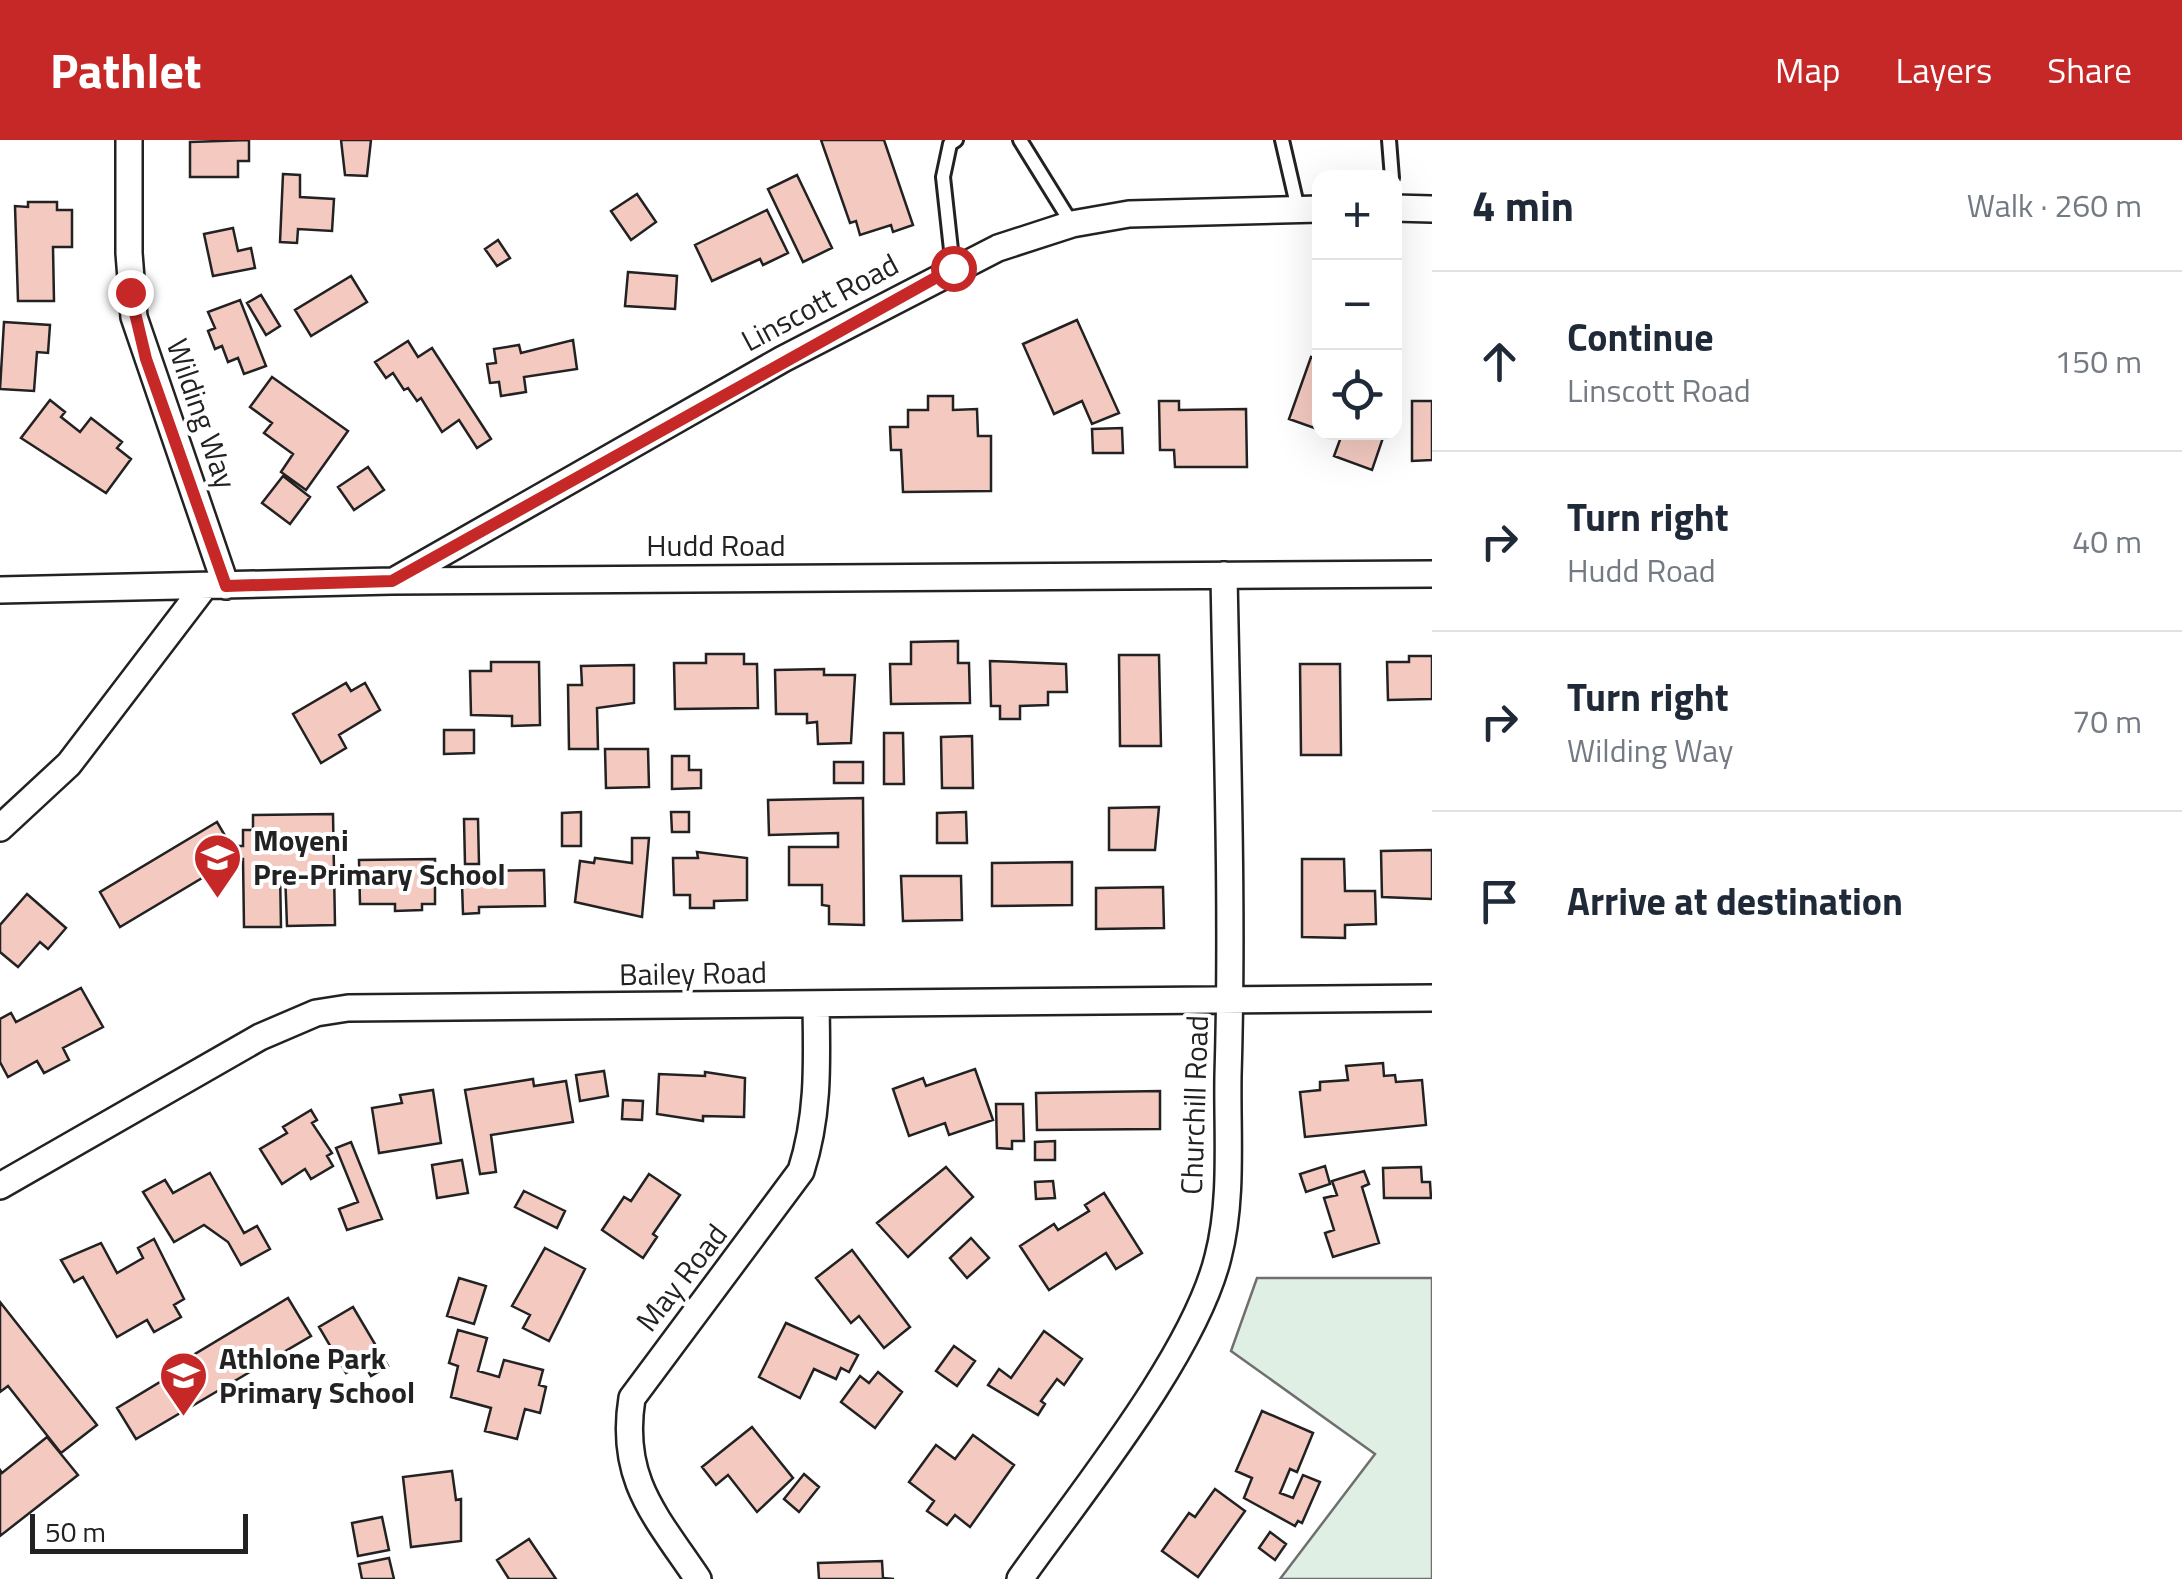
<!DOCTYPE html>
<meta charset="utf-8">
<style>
:root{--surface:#fff;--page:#f6f6f7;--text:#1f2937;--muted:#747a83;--line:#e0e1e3;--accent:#c62828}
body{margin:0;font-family:"Titillium Web",sans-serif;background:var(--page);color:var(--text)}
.controls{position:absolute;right:30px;top:30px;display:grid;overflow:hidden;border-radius:20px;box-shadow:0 10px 40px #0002}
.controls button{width:90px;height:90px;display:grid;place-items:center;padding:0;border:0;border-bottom:2px solid var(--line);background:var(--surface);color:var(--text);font:50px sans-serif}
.scale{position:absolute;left:30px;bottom:25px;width:218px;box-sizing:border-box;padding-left:10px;border:5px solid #222;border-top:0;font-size:28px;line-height:35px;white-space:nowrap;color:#222;-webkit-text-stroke:8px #fff;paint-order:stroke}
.stop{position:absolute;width:30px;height:30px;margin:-22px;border:8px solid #c62828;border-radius:50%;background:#fff}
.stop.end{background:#c62828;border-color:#fff;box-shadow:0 2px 10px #0008}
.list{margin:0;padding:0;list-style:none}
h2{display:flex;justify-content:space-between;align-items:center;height:130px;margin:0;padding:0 40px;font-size:42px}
h2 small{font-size:32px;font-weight:400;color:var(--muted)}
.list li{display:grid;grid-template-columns:65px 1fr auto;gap:30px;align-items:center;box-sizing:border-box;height:180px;padding:0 40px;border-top:2px solid var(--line)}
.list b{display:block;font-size:38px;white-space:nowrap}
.list p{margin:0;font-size:32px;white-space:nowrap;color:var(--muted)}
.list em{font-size:32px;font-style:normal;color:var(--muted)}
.icon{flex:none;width:55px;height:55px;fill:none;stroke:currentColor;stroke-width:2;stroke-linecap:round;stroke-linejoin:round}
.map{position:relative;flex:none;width:1432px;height:1439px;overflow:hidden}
header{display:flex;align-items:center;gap:60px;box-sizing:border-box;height:140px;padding:0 50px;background:var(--accent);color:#fff}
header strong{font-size:48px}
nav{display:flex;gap:55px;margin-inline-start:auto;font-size:35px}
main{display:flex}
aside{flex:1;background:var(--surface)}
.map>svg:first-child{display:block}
.green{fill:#e0efe3;stroke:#6f6f6f;stroke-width:2.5}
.building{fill:#f3c9c0;stroke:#222;stroke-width:2.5}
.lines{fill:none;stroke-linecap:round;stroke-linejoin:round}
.service-casing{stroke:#222;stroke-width:18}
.minor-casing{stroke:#222;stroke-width:30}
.service{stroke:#fff;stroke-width:12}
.minor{stroke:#fff;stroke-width:25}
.route{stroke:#c62828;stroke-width:12}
.labels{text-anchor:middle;stroke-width:8;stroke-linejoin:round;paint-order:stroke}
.street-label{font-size:30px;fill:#222;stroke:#fff}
.poi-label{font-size:30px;font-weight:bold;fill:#222;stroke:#fff;text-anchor:start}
</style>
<header>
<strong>Pathlet</strong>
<nav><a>Map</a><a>Layers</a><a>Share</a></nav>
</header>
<main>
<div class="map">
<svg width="1432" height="1439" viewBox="0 0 1432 1439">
<rect width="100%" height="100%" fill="#fff"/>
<path class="green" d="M1257 1138H1432V1439H1280L1375 1314 1231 1211Z"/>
<path class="building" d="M249 0V21H238V37H190V2Z
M341 0H371L367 36 345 35Z
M821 0H884L913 85 893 92 891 85 860 95 856 81 850 83Z
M283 34 300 35V57L334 59 332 91 298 89 297 103 280 102Z
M797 35 832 108 803 122 768 49Z
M637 54 656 82 631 100 611 71Z
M28 62H57V70H72V107H53L54 161H18L15 66 28 67Z
M767 70 788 113 763 125 760 119 712 141 695 105Z
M233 88 238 111 251 108 255 128 213 136 204 94Z
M498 100 510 118 497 126 485 109Z
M628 132 677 136 675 169 625 166Z
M351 136 367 162 311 196 295 170Z
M261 155 280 186 266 195 247 163Z
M240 160 266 226 244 234 238 218 228 222 222 206 215 209 208 191 215 188 208 172Z
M1077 180 1119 273 1092 284 1082 261 1054 274 1023 204Z
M4 182 50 185 48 213 37 212 34 251 0 249Z
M573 200 577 229 524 237 526 252 501 256 499 242 490 243 487 224 496 223 494 209 519 205 521 213Z
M408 201 418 217 432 208 491 299 477 308 459 280 442 292 421 258 417 261 408 248 404 250 393 233 386 238 375 222Z
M1311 217 1320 220V290L1289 279Z
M272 237 348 291 306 350 281 332 293 314 264 293 272 283 250 267Z
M928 256H953V270L977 269 978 296H991V351L903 352 901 310H891L890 287H908V270H928Z
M50 260 65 272 61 277 80 292 91 278 122 302 117 308 131 319 106 353 21 298Z
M1159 261H1179V270L1246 269 1247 327H1175L1174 310H1160Z
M1412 261H1432V320L1412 321Z
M1122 288 1123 313H1093L1092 289Z
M1328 292H1385L1372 330 1334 316 1341 297Z
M368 327 384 350 354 370 338 347Z
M283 336 310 357 290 384 262 363Z
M958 501V523H969L970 563 891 564 890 524H911V502Z
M706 514H744V524H757L758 568 675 569 674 523H706Z
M1119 515H1159L1161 606H1120Z
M1409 516H1432V559L1388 560 1387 522H1409Z
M990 521 1066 524 1067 552H1048V565L1020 566V579H1000V566H991Z
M491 522H539L540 585 512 586V576L471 575 470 531H491Z
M1300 524H1340L1341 615H1301Z
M634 525V563L597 568 598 609H569L568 545H582L581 526Z
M824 529V535H855L851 603 818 604 817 582 807 583V574H776L775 530Z
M346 543 351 551 365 543 380 570 339 595 346 608 321 623 293 574Z
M444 590H474V613L444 614Z
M884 593H903L904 644H884Z
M972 596 973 648H942L941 597Z
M605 609H648L649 647 606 648Z
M672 616H689V630H701V648L672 649Z
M834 622H863V643H834Z
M863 658 864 785 829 784V766L822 765V745H789V707H838V693L769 695 768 660Z
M1159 667 1155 710H1109V668Z
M581 672V706H562V673Z
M671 672H689V692H672Z
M966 672 967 703H937V673Z
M333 674 335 785 287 786 285 731H280L281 787H244L243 719H234L120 787 100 752 217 682 231 706H243V690H253V675Z
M464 679H478L479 724H465Z
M632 698H649L642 777 575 762 580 721 594 723 595 718 632 723Z
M1432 710V759L1382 757 1381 711Z
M697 712 747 718V760L714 761V768H690V755H674L673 718H698Z
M435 719V764H422V770L395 771V764H360L359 720Z
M1302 719H1344L1345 751H1375L1376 784 1345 785V798L1302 797Z
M1072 722V765L992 766V723Z
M544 730 545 766 479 767V773L463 774 462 744H483V731Z
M901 736H961L962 780 903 781Z
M1163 747 1164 788 1096 789V748Z
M27 754 66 788 48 809 40 802 18 827 0 812V785Z
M81 848 103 887 63 908 69 920 44 933 37 921 8 937 0 922V879L11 873 16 882Z
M1383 923 1384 936 1395 935 1396 942 1422 940 1426 985 1305 997 1300 952 1320 950V942L1348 940 1346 926Z
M975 929 993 980 949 995 945 983 909 996 893 949 923 938 926 946Z
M604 931 608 956 580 961 576 935Z
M705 932 745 938 744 977 703 976V981L657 974 659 934 705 936Z
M533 939 534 946 566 941 573 982 491 995 496 1032 480 1034 465 950Z
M433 950 441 1003 379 1013 372 968 402 963 400 955Z
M1160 951V989L1037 990 1036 953Z
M623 960 643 961 642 980 622 979Z
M996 964H1023L1024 1001H1012V1009L997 1008Z
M311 970 317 980 312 983 332 1013 327 1016 333 1026 311 1039 305 1029 282 1044 260 1009 287 993 283 987Z
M1055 1001V1020H1035V1002Z
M351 1002 382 1079 347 1090 339 1069 358 1062 336 1008Z
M462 1020 468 1053 437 1058 432 1025Z
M1325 1026 1330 1044 1306 1052 1300 1034Z
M946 1027 973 1057 908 1117 877 1083Z
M1421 1027 1422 1042H1430L1431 1058H1384L1383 1028Z
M1364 1031 1369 1044 1362 1047 1379 1103 1333 1117 1325 1093 1334 1090 1324 1058 1337 1055 1332 1041Z
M210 1033 244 1093 257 1086 270 1109 241 1125 228 1102 204 1085 174 1102 143 1052 165 1040 173 1053Z
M649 1034 680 1055 653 1094 657 1097 643 1118 602 1090 624 1057 631 1061Z
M1053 1041 1055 1058 1036 1059 1035 1042Z
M524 1051 565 1071 557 1088 515 1067Z
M1104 1053 1142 1113 1116 1129 1106 1113 1049 1150 1020 1106 1054 1084 1058 1090 1089 1071 1085 1065Z
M971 1098 989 1118 967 1138 950 1118Z
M154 1099 184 1159 174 1165 181 1177 154 1192 147 1180 117 1197 83 1137 74 1142 61 1120 101 1103 117 1133 143 1118 138 1108Z
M545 1108 585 1129 549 1201 523 1188 530 1175 512 1166Z
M852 1110 910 1187 884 1208 859 1176 851 1183 816 1138Z
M459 1138 486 1146 474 1184 447 1176Z
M288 1158 311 1196 136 1299 117 1268 183 1228 180 1223Z
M0 1162 97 1285 61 1313 8 1246 0 1252Z
M353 1167 388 1226 371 1236 363 1223 346 1233 319 1187Z
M786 1183 858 1215 849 1232 841 1228 836 1239 814 1229 800 1258 759 1237Z
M458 1190 487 1198 478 1231 499 1237 504 1220 543 1230 539 1245 546 1247 540 1273 525 1269 517 1299 485 1291 491 1268 451 1257 458 1226 449 1223Z
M1044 1191 1082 1219 1064 1245 1057 1239 1041 1261 1045 1264 1038 1275 988 1245 999 1229 1011 1238Z
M954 1206 975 1221 957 1246 936 1231Z
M878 1232 902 1252 875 1288 841 1262 860 1236 869 1243Z
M1262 1271 1313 1293 1297 1332 1290 1329 1280 1353 1293 1358 1303 1335 1320 1342 1302 1383 1298 1381 1295 1386 1244 1358 1252 1338 1236 1331Z
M752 1287 793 1338 757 1372 728 1335 716 1345 702 1327Z
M973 1295 1014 1325 970 1387 955 1375 947 1385 927 1371 934 1361 909 1342 936 1305 955 1319Z
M47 1297 78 1335 0 1396V1330L2 1333Z
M452 1331 456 1360 461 1359V1401L411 1407 403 1337Z
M804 1334 819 1347 799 1372 784 1359Z
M1215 1349 1245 1371 1198 1437 1162 1411 1189 1373 1195 1377Z
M382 1377 389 1410 358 1416 352 1383Z
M1270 1392 1286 1404 1275 1420 1259 1408Z
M529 1399 556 1439H509L497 1420Z
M389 1418 394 1439H362L359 1424Z
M882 1421 883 1438 894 1439H819L818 1423Z"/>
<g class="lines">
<defs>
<path id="service" d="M1020 0 1072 84
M1282 0 1298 69
M1389 0 1392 38
M953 128 943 37 950 4 956 0"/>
<path id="minor" d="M129 0V113L134 177 226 446
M1394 68 1432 69
M397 439 783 219 998 108 1072 84 1129 74 1320 69
M0 450 392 441 1432 434
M0 688 69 624 204 447
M0 1046 260 897 316 873 348 868 1432 858
M698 1439C655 1375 619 1339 632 1258L801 1031C819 975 817 923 816 865
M1020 1439C1080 1354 1194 1215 1218 1117 1233 1060 1227 994 1228 936 1233 769 1227 602 1224 435"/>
</defs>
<use href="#service" class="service-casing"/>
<use href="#minor" class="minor-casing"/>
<use href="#service" class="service"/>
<use href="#minor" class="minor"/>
</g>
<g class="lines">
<path class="route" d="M130 152 146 219 226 446 392 441 953 128"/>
</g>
<defs>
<symbol id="school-pin" viewBox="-11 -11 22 30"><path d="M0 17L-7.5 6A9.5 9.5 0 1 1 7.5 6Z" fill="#c62828" stroke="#fff"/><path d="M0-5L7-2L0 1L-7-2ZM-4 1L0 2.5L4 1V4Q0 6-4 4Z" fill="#fff"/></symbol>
</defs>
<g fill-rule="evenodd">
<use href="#school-pin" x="190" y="690" width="55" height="75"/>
<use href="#school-pin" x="156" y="1208" width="55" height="75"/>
</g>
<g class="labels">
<g class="street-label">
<text transform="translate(820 163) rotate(-28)" y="10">Linscott Road</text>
<text transform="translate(201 274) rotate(71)" y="10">Wilding Way</text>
<text x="716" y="416">Hudd Road</text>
<text transform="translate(693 834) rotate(-1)" y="10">Bailey Road</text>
<text transform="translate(1195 965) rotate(-88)" y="10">Churchill Road</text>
<text transform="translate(682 1138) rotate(-52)" y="10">May Road</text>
</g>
<g class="poi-label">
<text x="253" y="711">Moyeni<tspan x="253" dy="34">Pre-Primary School</tspan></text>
<text x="219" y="1229">Athlone Park<tspan x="219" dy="34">Primary School</tspan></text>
</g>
</g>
</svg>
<div class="controls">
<button>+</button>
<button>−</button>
<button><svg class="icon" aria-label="locate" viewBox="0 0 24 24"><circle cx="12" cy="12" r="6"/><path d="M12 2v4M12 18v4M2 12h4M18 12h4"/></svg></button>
</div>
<div class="scale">50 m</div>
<div class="stop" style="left:953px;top:128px"></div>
<div class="stop end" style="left:130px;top:152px"></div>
</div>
<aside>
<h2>4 min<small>Walk · 260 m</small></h2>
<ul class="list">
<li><svg class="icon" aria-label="ahead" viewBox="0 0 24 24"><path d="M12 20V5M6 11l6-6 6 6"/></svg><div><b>Continue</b><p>Linscott Road</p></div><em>150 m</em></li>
<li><svg class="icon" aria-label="right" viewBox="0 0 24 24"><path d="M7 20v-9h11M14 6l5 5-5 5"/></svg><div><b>Turn right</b><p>Hudd Road</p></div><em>40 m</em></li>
<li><svg class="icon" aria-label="right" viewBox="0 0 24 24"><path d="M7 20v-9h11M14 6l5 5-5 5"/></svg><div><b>Turn right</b><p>Wilding Way</p></div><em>70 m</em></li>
<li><svg class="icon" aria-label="arrive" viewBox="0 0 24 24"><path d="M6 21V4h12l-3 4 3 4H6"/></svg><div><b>Arrive at destination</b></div></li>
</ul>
</aside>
</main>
